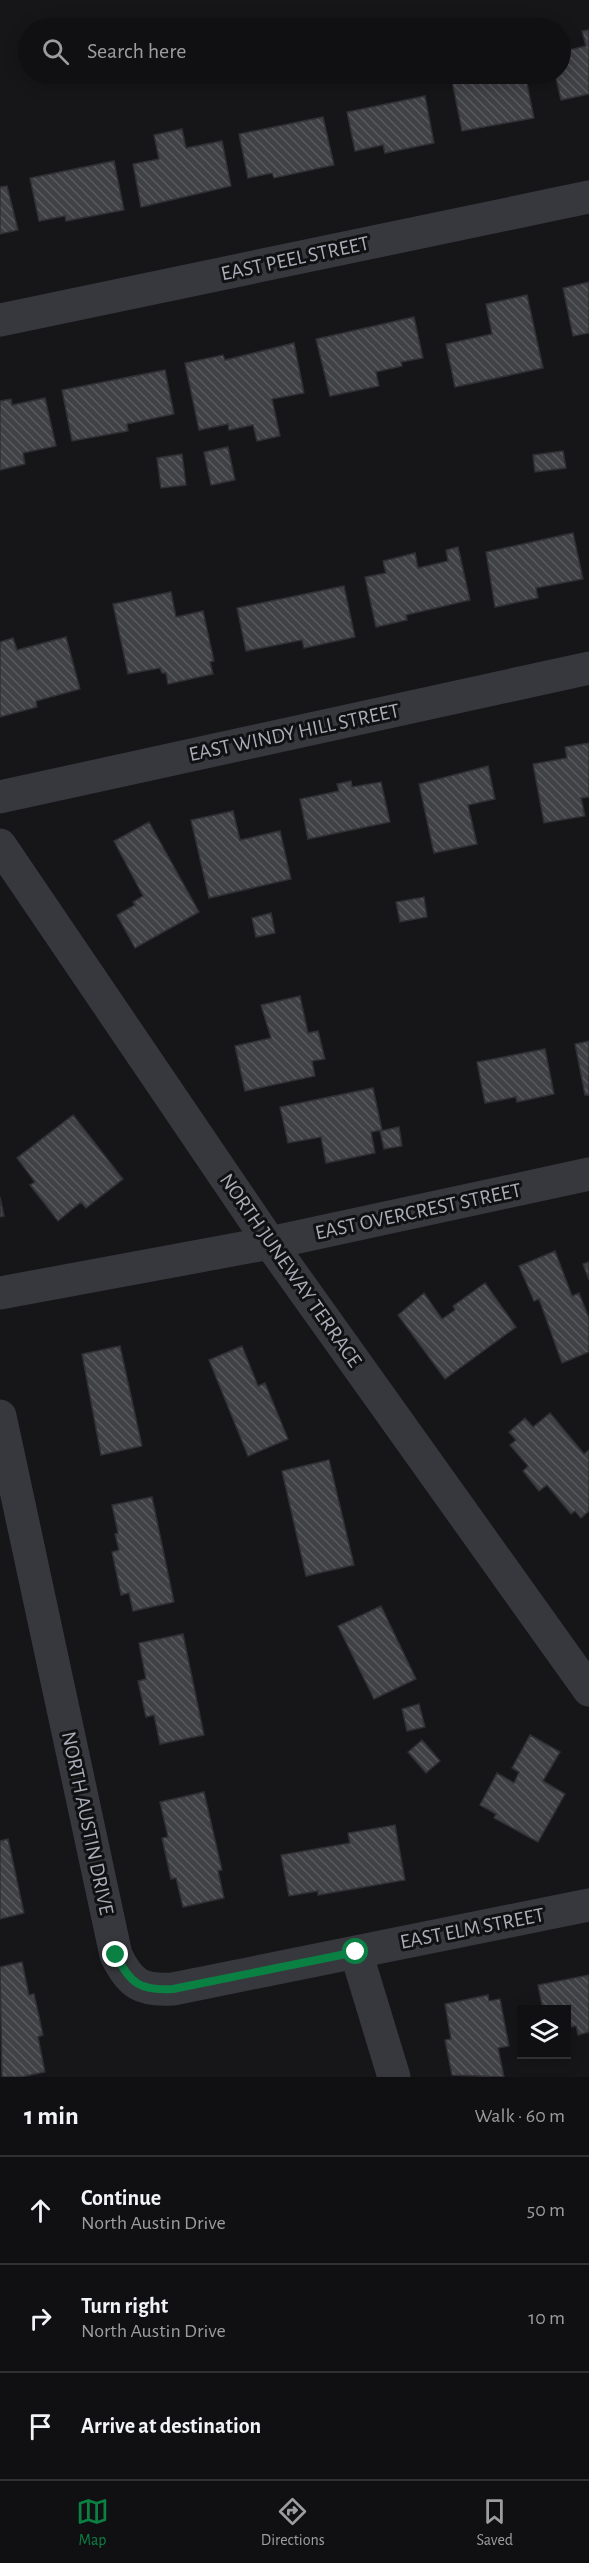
<!DOCTYPE html>
<meta charset="utf-8">
<style>
:root{--surface:#101012;--page:#1e1e20;--text:#f1f3f6;--muted:#9c9d9f;--line:#303032;--accent:#0b8043}
body{margin:0;font-family:"Alegreya Sans",sans-serif;background:var(--page);color:var(--text)}
.controls{position:absolute;right:18px;bottom:18px;display:grid;overflow:hidden;border-radius:0px;box-shadow:0 3px 15px #0003}
.controls button{width:54px;height:54px;display:grid;place-items:center;padding:0;border:0;border-bottom:2px solid var(--line);background:var(--surface);color:var(--text);font:30px sans-serif}
.stop{position:absolute;width:18px;height:18px;margin:-14px;border:4px solid #0b8043;border-radius:50%;background:#fff}
.stop.end{background:#0b8043;border-color:#fff;box-shadow:0 2px 6px #0008}
.list{margin:0;padding:0;list-style:none}
h2{display:flex;justify-content:space-between;align-items:center;height:78px;margin:0;padding:0 24px;font-size:26px}
h2 small{font-size:20px;font-weight:400;color:var(--muted)}
.list li{display:grid;grid-template-columns:39px 1fr auto;gap:18px;align-items:center;box-sizing:border-box;height:108px;padding:0 24px;border-top:2px solid var(--line)}
.list b{display:block;font-size:22px;white-space:nowrap}
.list p{margin:0;font-size:20px;white-space:nowrap;color:var(--muted)}
.list em{font-size:20px;font-style:normal;color:var(--muted)}
.icon{flex:none;width:33px;height:33px;fill:none;stroke:currentColor;stroke-width:2;stroke-linecap:round;stroke-linejoin:round}
.map{position:relative;flex:none;width:589px;height:2077px;overflow:hidden}
.search{position:absolute;background:var(--surface);box-shadow:0 3px 15px #0003;left:18px;right:18px;top:18px;height:66px;display:flex;align-items:center;gap:15px;box-sizing:border-box;padding:0 21px;border-radius:33px;color:var(--muted);font-size:22px}
.sheet{height:402px;background:var(--surface)}
nav{display:flex;justify-content:space-around;align-items:center;box-sizing:border-box;height:84px;border-top:2px solid var(--line);background:var(--surface);font-size:16px;color:var(--muted)}
nav a{display:grid;justify-items:center;gap:3px}
nav .on{color:var(--accent)}
.map>svg:first-child{display:block}
.building{fill:url(#building-back-hatch);stroke:#303034;stroke-width:1.5}
.lines{fill:none;stroke-linecap:round;stroke-linejoin:round}
.minor{stroke:#37383d;stroke-width:33}
.route{stroke:#0b8043;stroke-width:8}
.labels{text-anchor:middle;stroke-width:6;stroke-linejoin:round;paint-order:stroke}
.street-label{font-size:21px;fill:#a8adb8;stroke:#111113}
</style>
<div class="map">
<svg width="589" height="2077" viewBox="0 0 589 2077">
<defs>
<pattern id="building-back-hatch" width="6" height="6" patternUnits="userSpaceOnUse" patternTransform="scale(1.5)"><rect width="6" height="6" fill="#404145"/><path d="M-1 5l2 2M0 0l6 6M5-1l2 2" fill="none" stroke="#595a5e"/></pattern>
</defs>
<rect width="100%" height="100%" fill="#161618"/>
<path class="building" d="M589 30V94L561 100 555 74H560V52L586 46 582 31Z
M466 74H525L534 118 462 131 452 81 467 78Z
M425 96 434 143 385 153 383 145 355 151 347 112Z
M323 117 334 165 274 178 272 173 248 178 239 134Z
M182 129 186 148 222 141 231 186 141 207 133 164 159 159 154 135Z
M114 161 124 210 66 221 65 216 39 221 30 178Z
M7 186 18 230 0 234V187Z
M589 282V333L573 336 563 288Z
M527 295 543 368 455 387 446 344 492 334 486 304Z
M414 317 423 358 401 362 402 366 376 372 379 386 330 396 316 339Z
M294 343 304 393 272 399 280 436 257 441 253 425 229 430 228 424 199 430 185 363 223 355 225 360Z
M165 370 174 414 127 424 128 431 72 441 62 390Z
M45 398 56 446 23 453 25 464 0 470V401L11 399 12 405Z
M228 447 235 480 211 485 204 452Z
M563 451 566 468 535 472 533 455Z
M182 454 186 485 161 488 157 458Z
M573 533 583 579 536 588 538 598 495 607 486 552Z
M458 547 470 600 406 615 407 620 376 627 365 577 386 573 383 561 415 553 418 568 448 561 446 550Z
M344 586 355 637 304 648 302 640 246 651 237 608Z
M171 592 176 617 203 611 214 661 210 662 213 674 168 684 166 673H162L160 668 128 674 113 604Z
M66 637 80 689 36 701 37 707 0 717V642L13 638 17 650Z
M589 743V797L581 798 585 816 544 823 533 764 567 758 565 747Z
M488 766 495 799 468 805 477 844 434 853 419 784Z
M351 781 352 787 381 782 390 822 308 839 300 799 339 791 337 784Z
M233 811 240 840 280 831 291 879 209 898 191 820Z
M149 822 199 912 135 948 117 915 135 905 133 902 143 896 114 841Z
M424 897 427 917 400 922 396 902Z
M271 913 275 933 256 937 252 918Z
M300 996 308 1033 318 1031 325 1059 312 1061 315 1076 245 1091 235 1046 271 1038 261 1005Z
M589 1041V1095H585L575 1044Z
M545 1049 554 1094 517 1102 516 1097 485 1103 477 1062Z
M373 1088 382 1130 371 1132 375 1153 326 1163 321 1137 288 1143 280 1107Z
M73 1115 123 1179 86 1208 81 1202 58 1221 30 1185 35 1182 17 1158Z
M399 1127 402 1146 384 1149 380 1131Z
M0 1197 4 1216 0 1217Z
M555 1251 572 1296 579 1293 589 1318V1352L562 1363 539 1299 534 1301 519 1266Z
M589 1262V1280L583 1264Z
M485 1283 516 1327 445 1379 398 1315 424 1293 442 1319 455 1310 453 1306Z
M120 1346 142 1446 101 1455 82 1354Z
M242 1346 258 1386 265 1383 288 1439 248 1456 209 1360Z
M550 1413 584 1454 589 1450V1511L581 1518 575 1511 571 1514 547 1485 539 1491 523 1471 528 1466 510 1445 516 1440 509 1432 525 1418 533 1427Z
M329 1460 354 1565 306 1576 282 1471Z
M152 1497 174 1602 133 1611 129 1593 121 1595 112 1552 119 1550 115 1534 118 1533 112 1505Z
M381 1606 416 1679 374 1699 338 1626Z
M183 1634 204 1735 160 1744 154 1715 146 1717 138 1681 146 1679 139 1643Z
M419 1704 425 1727 407 1731 402 1709Z
M530 1735 560 1752 543 1781 565 1794 538 1842 494 1818 496 1814 480 1805 497 1773 514 1783 519 1772 512 1768Z
M422 1740 440 1761 426 1773 408 1752Z
M204 1792 222 1870 218 1871 224 1898 183 1907 176 1878 171 1879 162 1838 168 1837 160 1802Z
M395 1825 405 1880 318 1895V1891L289 1896 281 1855 350 1843 348 1833Z
M8 1839 24 1913 0 1919V1841Z
M22 1962 29 1995 34 1994 43 2035 38 2037 45 2072 21 2077H2L0 1967Z
M589 1975V2032L578 2035 576 2026 566 2028V2010H543L538 1985Z
M488 1995 489 2001 500 1999 509 2046 498 2048 504 2077 452 2075 445 2040 451 2039 445 2004Z"/>
<g class="lines">
<path class="minor" d="M0 320 589 197
M0 797 589 668
M0 845 270 1243 589 1690
M0 1293 270 1243 589 1174
M0 1416 116 1955C130 1984 141 1991 173 1989L589 1905
M356 1952 394 2077"/>
</g>
<g class="lines">
<path class="route" d="M116 1955C130 1984 141 1991 173 1989L356 1952"/>
</g>
<g class="labels">
<g class="street-label">
<text transform="translate(295 258) rotate(-12)" y="7">EAST PEEL STREET</text>
<text transform="translate(294 732) rotate(-12)" y="7">EAST WINDY HILL STREET</text>
<text transform="translate(418 1211) rotate(-12)" y="7">EAST OVERCREST STREET</text>
<text transform="translate(291 1270) rotate(55)" y="7">NORTH JUNEWAY TERRACE</text>
<text transform="translate(88 1823) rotate(78)" y="7">NORTH AUSTIN DRIVE</text>
<text transform="translate(472 1928) rotate(-11)" y="7">EAST ELM STREET</text>
</g>
</g>
</svg>
<div class="controls">
<button><svg class="icon" aria-label="layers" viewBox="0 0 24 24"><path d="M12 4l9 5-9 5-9-5zM3 14l9 5 9-5"/></svg></button>
</div>
<div class="stop" style="left:356px;top:1952px"></div>
<div class="stop end" style="left:116px;top:1955px"></div>
<div class="search"><svg class="icon" aria-label="search" viewBox="0 0 24 24"><circle cx="10" cy="10" r="6"/><path d="M15 15l6 6"/></svg>Search here</div>
</div>
<section class="sheet">
<h2>1 min<small>Walk · 60 m</small></h2>
<ul class="list">
<li><svg class="icon" aria-label="ahead" viewBox="0 0 24 24"><path d="M12 20V5M6 11l6-6 6 6"/></svg><div><b>Continue</b><p>North Austin Drive</p></div><em>50 m</em></li>
<li><svg class="icon" aria-label="right" viewBox="0 0 24 24"><path d="M7 20v-9h11M14 6l5 5-5 5"/></svg><div><b>Turn right</b><p>North Austin Drive</p></div><em>10 m</em></li>
<li><svg class="icon" aria-label="arrive" viewBox="0 0 24 24"><path d="M6 21V4h12l-3 4 3 4H6"/></svg><div><b>Arrive at destination</b></div></li>
</ul>
</section>
<nav>
<a class="on"><svg class="icon" aria-label="map" viewBox="0 0 24 24"><path d="M3 6l6-2 6 2 6-2v14l-6 2-6-2-6 2zM9 4v14M15 6v14"/></svg>Map</a>
<a><svg class="icon" aria-label="directions" viewBox="0 0 24 24"><path d="M12 3l9 9-9 9-9-9zM9 14v-3h6M13 9l2 2-2 2"/></svg>Directions</a>
<a><svg class="icon" aria-label="saved" viewBox="0 0 24 24"><path d="M7 4h10v16l-5-4-5 4z"/></svg>Saved</a>
</nav>
